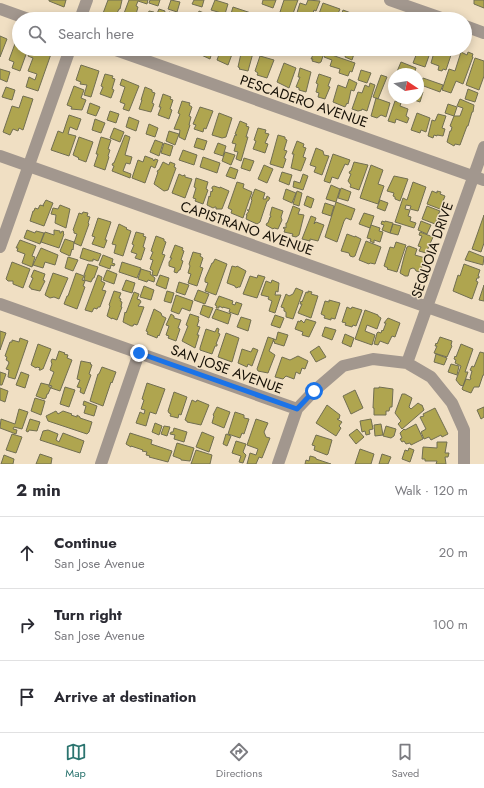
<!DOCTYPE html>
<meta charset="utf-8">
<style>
:root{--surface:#fff;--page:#f7f7f7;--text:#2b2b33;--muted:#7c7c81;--line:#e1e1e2;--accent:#2b746f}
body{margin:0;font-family:Jost,sans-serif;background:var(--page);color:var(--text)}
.compass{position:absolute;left:388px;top:68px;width:36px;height:36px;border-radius:50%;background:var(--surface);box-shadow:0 2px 10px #0003;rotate:102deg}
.stop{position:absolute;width:12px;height:12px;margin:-9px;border:3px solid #1a73e8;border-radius:50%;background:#fff}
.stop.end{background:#1a73e8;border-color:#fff;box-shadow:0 1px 4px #0008}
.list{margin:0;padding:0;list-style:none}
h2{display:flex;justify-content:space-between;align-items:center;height:52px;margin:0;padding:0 16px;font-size:17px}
h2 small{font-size:13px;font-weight:400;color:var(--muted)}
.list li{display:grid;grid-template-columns:26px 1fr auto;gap:12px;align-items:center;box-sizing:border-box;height:72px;padding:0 16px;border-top:1px solid var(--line)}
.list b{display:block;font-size:15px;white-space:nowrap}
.list p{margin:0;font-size:13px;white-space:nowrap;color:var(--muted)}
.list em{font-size:13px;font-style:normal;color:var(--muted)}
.icon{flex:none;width:22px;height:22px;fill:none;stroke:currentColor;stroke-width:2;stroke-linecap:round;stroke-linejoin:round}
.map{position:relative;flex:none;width:484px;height:464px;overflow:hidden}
.search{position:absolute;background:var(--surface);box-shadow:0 2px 10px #0003;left:12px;right:12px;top:12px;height:44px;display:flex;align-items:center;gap:10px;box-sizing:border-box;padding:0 14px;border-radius:22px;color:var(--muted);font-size:15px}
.sheet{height:268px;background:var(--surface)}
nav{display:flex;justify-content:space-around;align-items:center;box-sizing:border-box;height:56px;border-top:1px solid var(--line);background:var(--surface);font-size:11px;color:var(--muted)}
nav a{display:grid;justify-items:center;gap:2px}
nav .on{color:var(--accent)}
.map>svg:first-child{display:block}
.building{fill:#afa54f;stroke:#716e52}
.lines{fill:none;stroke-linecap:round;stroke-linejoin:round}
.minor{stroke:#a2978e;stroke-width:12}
.route{stroke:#1a73e8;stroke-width:5}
.labels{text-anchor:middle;stroke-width:3;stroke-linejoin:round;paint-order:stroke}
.street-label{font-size:14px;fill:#161006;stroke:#f0dfc3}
</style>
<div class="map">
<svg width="484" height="464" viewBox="0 0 484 464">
<rect width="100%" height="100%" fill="#f0dfc3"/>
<path class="building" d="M49 0H66L64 7 49 1Z
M108 0H122L120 9H119L116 15H118L115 19H105L106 17 102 16Z
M129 0H148L147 4 138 1 136 6 138 7 135 18 136 19H124L125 17 123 16Z
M150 0H160L158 6 149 3Z
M171 0 180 2 177 12 168 9Z
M194 0H204L202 7 192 4Z
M215 0 228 4 225 14 211 10Z
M263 0H276L273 8 262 4Z
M284 0H298L291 19H281L283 13 280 12Z
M308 0 320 1 316 11 314 10 311 19H295L300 3 306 5Z
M474 0H484V8L474 4Z
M323 3 340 9 336 18 331 16 330 19H317Z
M233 7 251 13 249 19H237L230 17Z
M159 9 165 11 163 19H146L149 11 154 12 152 17 155 18Z
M343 10 351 13 350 15 353 16 352 19H340Z
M199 11 209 15 207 19H196Z
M169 12 178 15 177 19H169L170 18 167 17Z
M0 36 7 39 0 57Z
M16 41 19 42V49H28L20 71 12 68 14 62 9 60Z
M31 49H36L51 54 38 91 26 87 29 77 35 80 37 74 28 71 33 58 28 56Z
M199 49H213L210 59 197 53Z
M221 49H234L228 65 217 60Z
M242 49 253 53 248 71 239 69 240 68 238 67Z
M304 49H315L324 53 321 62 319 63 312 61 313 59H311L313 55 303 51Z
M347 49H353L352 53 354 54 352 60 345 57Z
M417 49H429L428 52 430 53 425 67 413 63 418 50Z
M435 49H453L446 70 443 69 442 71 438 70 439 66 431 63Z
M461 52 467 55 468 52 473 54 472 57H473L463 84 456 81 451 93 442 90 449 69 455 71Z
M326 53 355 63 352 72 350 71 348 76 339 73 340 69 330 66 332 60 324 57Z
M260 56 274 60 267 78 257 75 258 73 255 71Z
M475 58 484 61V76L479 90 466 85Z
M401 62 416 68 414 74H396Z
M284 63 296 68 289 88 277 82Z
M81 65 99 71 91 97 84 95 87 85 80 84 81 82 76 80Z
M300 68 311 72 306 92 299 90V88L296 87 300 77H298Z
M0 69 10 72 7 82 0 79Z
M361 70 371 73 367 83 358 80Z
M105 74 113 76 112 78 115 79 112 89 114 90 111 98 100 94 103 87 101 86Z
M319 74 331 78 328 86 330 87 325 99 318 97 319 93 316 92 318 84 316 83Z
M381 75 387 77 378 99 373 97Z
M423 78 443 85 440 92 421 85Z
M122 79 139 86 129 111 123 109 125 104 120 102 125 87 120 85Z
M349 79 357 83 354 91 351 90 348 104 347 103 345 107 333 102 338 85 346 88Z
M370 83 375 85 367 111 362 109V110L358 111 352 109 358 92 362 93 365 85 369 87Z
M74 86 84 90 81 98 86 100 82 110 71 109 72 107 67 105Z
M6 87 15 90 12 100 2 97Z
M145 87 152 90V92L155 93 152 103 154 104 151 112 139 109 142 100H141Z
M468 89 478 93 475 102 465 99Z
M418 90 423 92 420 102 414 100 415 98H418Z
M163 94 171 97 170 99 173 100 170 109 172 110 169 119 158 115 161 107H159Z
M23 96 33 99 23 130 19 128 18 131 13 129 10 135 3 132 12 106 19 108Z
M376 98 390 103 386 117 381 115 377 118 371 116Z
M460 99 474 105 473 112H472L468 126H467L460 145 455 144 454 146 447 142 450 131H451L452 127 450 126 454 116H460L463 108 457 106Z
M182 101 190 103 189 105 192 107 189 116 191 117 189 125H190L185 140 179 137 180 130 174 129 180 114 178 113Z
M395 101 401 103 400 106 408 109 406 116 409 118 407 123 396 119 395 123 388 121Z
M90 103 100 107 96 116 87 113Z
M448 104 457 107 454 116 445 113Z
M200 107 213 111 206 129 204 128 203 132 194 129 196 125 193 124Z
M110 111 119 114 116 123 107 120Z
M219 113 232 118 226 137 222 138 212 135Z
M417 113 430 118 426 132 421 130 420 133 411 130Z
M438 114 446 116 442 128 445 129 443 136 437 135V136L434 135 433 138 428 136 432 120 435 121Z
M69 115 81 119 77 130 70 127 68 134 76 136 69 156 51 150 58 131 63 133Z
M129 117 139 121 136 131 126 127Z
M95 119 105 123 101 133 92 130Z
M240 121 247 124 246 126 249 127 246 137H248L241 161 236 159 238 152 234 151 236 144 232 143 235 135H237L235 134Z
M149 124 158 128 155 137 146 134Z
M114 128 124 132 120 142 110 138Z
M258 128 266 130 265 133 269 134 265 143 268 144 265 153 253 149 256 141 254 140Z
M169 131 179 134 175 145 166 141Z
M125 135 130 137 125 155 132 157 130 164 126 163 123 171 131 174 130 178 112 171 114 166 112 165 113 163H114Z
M278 135 285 137V139L287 140 284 150 287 151 284 158 286 159 283 168 270 164Z
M79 137 93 142 86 162 78 159 79 158 73 155Z
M101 137 111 140 108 149 110 150 108 156 109 157 105 170 94 166 98 154H96Z
M197 138 207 141 204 150 194 147Z
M155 140 163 143 159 156 150 152Z
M297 141 304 144 303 147 306 148 303 157 306 158 301 171 291 168 294 154H292Z
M164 143 173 146 170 156 161 153Z
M218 143 226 146 223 156 214 153Z
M316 148 323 151 324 155 329 156 322 175 314 172 316 167 310 165Z
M183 150 197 155 194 165 179 160Z
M225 152 235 155 231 165 222 161Z
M333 154 350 160 348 165 345 164 338 179 332 177 330 183 324 181Z
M145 156 153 159V160L154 161 155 159 158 160 155 168 151 166 145 183 132 178 138 160 143 162Z
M203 157 220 163 217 173 200 167Z
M244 158 254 161 250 171 241 168Z
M163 162 169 165 170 162 175 164 174 167 176 168 168 190 164 191 154 184 158 172H157L158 170H159Z
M354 162 368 165 359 190 350 187 351 185 348 181 351 174 349 173 350 171H351Z
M264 165 273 169 267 183 258 179Z
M371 165 383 170 378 184 384 186 378 204 360 198Z
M230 167 238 170 235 179 226 176Z
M282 172 292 175 289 185 279 181Z
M179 174 183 176 184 175H185V177L192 179 185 198 172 193Z
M303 174 308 176 303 190 293 187 294 181 300 183Z
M394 176 408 179 400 201 395 199V197L393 196 394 193 387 191Z
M196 178 208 182 206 189 208 190 203 204 195 201 196 199 193 198 196 188 194 187Z
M237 182 244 184 243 188 252 192 243 218 231 213 232 210 228 208Z
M413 182 426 187 418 211 410 209 411 206 406 205 405 209 410 210 408 216 411 217 410 221 416 223 414 228 395 222 403 198 407 200Z
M331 185 340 189 336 202 326 199Z
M214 186 220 188V187L229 191 222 209H216V207H215L213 208 207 205 209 196 210 197 211 191 212 192 213 189H212V187Z
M341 188 351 192 348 201 338 198Z
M255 189 265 193 263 199H266L267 196 270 198 268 201H267L260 222 257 224 246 219 247 215H246L249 211 247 210H249L252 200 251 199Z
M286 189 296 193 292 203 283 199Z
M297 191 302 193 299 206 293 204Z
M432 191 437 193V191L441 192 440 194 445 196 440 209 427 204Z
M307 196 314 199 311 208 304 205Z
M46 200 53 203 44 226 30 221 33 211H34L35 208 38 209 40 205 44 206 43 205Z
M380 200 388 203 385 211 377 208Z
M336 202 355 209 351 220 346 218 344 221 337 242 325 237Z
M325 203 334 206 331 216 322 213Z
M60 205 70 209 66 228 55 223 56 215 51 214 53 208 58 209Z
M293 206 300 209 298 214 304 215 299 235 296 237 292 236 293 234 284 232 285 229 283 228 284 227 286 228V223H287Z
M427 206 440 211 438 215 440 216 439 220 437 219 435 224 422 219Z
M272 207 283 211 281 217 282 220 278 229 274 228 273 229 266 225 267 223H268L270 217H271L270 215Z
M83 212 88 213 87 216 90 217 88 223 89 224 81 246 74 243 77 234 74 233V231L73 230 79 213 82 214Z
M364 213 374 216 370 228 359 224Z
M484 215V243L481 252 472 249Z
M311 216 316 218 314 224 316 222 324 225 318 241 310 239V241L302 239Z
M98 218 111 222 105 240H107L104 248 92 244 95 237 92 236Z
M382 221 385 222V221L393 223 390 233 382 230 384 225 381 224Z
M421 221 431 225 427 234 418 230Z
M119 224 127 228 126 229 131 231 123 256 114 253 116 245 112 244Z
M393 224 401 226 398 235 390 233Z
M371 225 380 228 379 231 383 232 380 242 374 240V243L370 241 371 239 367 238Z
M27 230 35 233 36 231 44 233 40 244 24 238Z
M54 230 60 231V233H61L62 231 64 232 63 233 64 234 59 248 41 242 45 232 54 235Z
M136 232 144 234 143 236 146 237 143 247 145 248 141 260 135 258 137 254 131 252 134 245 132 244Z
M420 232 433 237 426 253 419 251 421 247 418 246 422 236 419 235Z
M347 234 355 237V236L361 239 355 256 353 257 350 256 349 253 341 251Z
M156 236 164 239V241L166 242 162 254 165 255 157 276 152 275 153 271 150 269 153 260 150 259 153 252 151 251Z
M65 239 74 242 73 250 72 249 70 256 61 252 60 251Z
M20 240 36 246 32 256 35 257 32 267 22 263 25 254 17 251 18 248H16Z
M366 241 381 247 375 264 370 263 369 264 359 260Z
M396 242 406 245 397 272 387 269 388 268 384 266 390 247 394 248Z
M175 245 183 248 182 250 184 251 181 260 183 261 180 270H179L177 273 174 272 175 268 169 266V262L172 258H170Z
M409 246 417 249 415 255 425 258 420 272 416 271 415 269 413 268 410 269 408 276H405L400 273 404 257 407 247Z
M41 248 58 255 55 265 45 262 43 268 33 265Z
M83 248 101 254 98 261 93 259V261H89L80 258Z
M469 251 484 257 483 265 465 260Z
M193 252 201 254 200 256 203 258 200 267 203 268 197 286 188 283 191 274 188 273 190 266 189 264Z
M103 255 113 259 112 263 115 264 114 266 111 265 110 269 99 265Z
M68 257 78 260 73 271 65 268Z
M215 259 227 264 216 295 205 291 208 283 205 282V279L212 263H213Z
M12 262 30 269 23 288 13 284V281H8L6 279Z
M122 262 141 268 137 278 119 272Z
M88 264 98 267 94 278H93L91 282 84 280 85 275H84Z
M464 264 480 270 478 276H479V278H477L476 281 478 282 472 299 453 291 458 275 460 276Z
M232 266 236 267 237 266 246 271 240 287H238L237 288 235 287V286L227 283Z
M141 269 151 272 150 274 155 278 154 282 148 280 147 282 138 279Z
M34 270 45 274 43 280 45 281 40 291 31 289V288L29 287 33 278 31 277Z
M107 270 117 274 114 284 103 280Z
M53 273 68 278 59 299 54 297 50 298 45 295Z
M76 273 84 276 82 280 85 281 83 286 85 287 77 309 64 304 67 296H68Z
M98 275 102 277 101 281 105 283 102 290 106 291 100 307H98L97 309 94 308 92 312 85 310Z
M160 275 169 278 166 289 156 285Z
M258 275 265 277 257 298 243 294 250 276 257 278Z
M126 280 135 283 132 293 122 290Z
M272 280 279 283 278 292 276 291 275 295H281L275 313 269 311 272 301 268 299 269 297 261 295 266 281 271 283Z
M179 282 189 285 185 295 176 292Z
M484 285V301L479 300Z
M144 286 154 290 151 300 140 297Z
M296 288 303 291 293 319 286 317V312L284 311V308L281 307 286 294 289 296 293 294Z
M198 290 209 294 205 304 194 300Z
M114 291 121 293 119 298 121 299 120 301 122 302 121 307H122L117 320 112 318V319L107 316 110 306 109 305Z
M167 291 174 293 171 303 164 301Z
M308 291 312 292 311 294 318 296 311 318 298 313 302 304H300L301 301 302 302 306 292 308 293Z
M134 292 139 294 137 299 140 300 141 302 138 306 144 307 138 323 137 325 134 324 133 326H131L123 322 125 312 126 313Z
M176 295 193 301 190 311 182 308 179 314 171 311Z
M219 296 233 301 232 304 235 305 236 302 242 304 238 315 229 312 230 309 223 307V308L219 306V308H216L217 306 215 305Z
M329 300 340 303 335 319 331 318V320L324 318 325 316 321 314 325 301 329 302Z
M203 305 213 308 209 318 200 314Z
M347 307 351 309 352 307 362 310 356 326 353 325 352 327 345 325 346 323 342 322Z
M154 309 161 313 162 316 166 318 159 336 158 335 157 338 147 334 148 332 146 331Z
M216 309 231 314 228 324 212 318Z
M365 310 378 315V316L381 318 377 329 367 325 365 331 375 335 372 345 355 339Z
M171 314 174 316V318L181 320 178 328 180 329 176 341 168 338 169 336 166 335 169 326 166 325Z
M190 314 199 317 198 319 199 320 197 326 200 327 197 335H199L195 348 182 341 188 326 186 325Z
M275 315 284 318 280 328 271 325Z
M241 317 251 320 248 331 237 327Z
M388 318 400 323 395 337 392 336 388 344 380 341 378 345 374 344 377 333 378 332 381 333 382 330 383 331 386 323H384Z
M306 319 316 322 309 337 302 335 303 332 295 329 298 321 300 322 301 320 304 323Z
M325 327 336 330 332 340 322 336Z
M217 328 219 329 218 333 220 334 216 344H217V346H215L212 354 200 350V348L206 329 215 332Z
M0 331 6 333 0 350Z
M278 332 288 335 284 346 274 343 275 342 273 341 274 339 276 340Z
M226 333 239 338 232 362 218 357Z
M345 334 354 338 351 347 342 343Z
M268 337 274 339 269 351 275 355 268 373 258 371 257 369Z
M440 337 452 341 451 345 452 346 447 357 434 353 437 346H435L436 343 437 344Z
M20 338 28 341 15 379 8 377 9 370 6 369 9 363 8 361 6 360 7 357 5 356 10 342H12V340L19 342Z
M38 344 51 349 43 369H42L41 370H39L40 368 37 367 36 368 31 365Z
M461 344 473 349 465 372H468L463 386 460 385 456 380 461 366 455 363 456 360 454 359 455 356 456 357Z
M319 346 326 357 316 362 310 352Z
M253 348 258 350 252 366 248 364 247 367 238 363 242 349 251 352Z
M59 351 65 353 64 354 68 355 67 358 72 360 60 391 51 388 52 386 49 385 54 372 50 370 52 364 51 361 52 359 56 360Z
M480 352 484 353V375H483L479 387H474L471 393 463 390 462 389 466 379 470 380 471 378H470L472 371 470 370 472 366 474 367Z
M436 354 447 358 444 365 434 362Z
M298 356 308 361 305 369 302 368 300 374 296 372 294 379 286 376 283 379 275 377 282 357 290 360Z
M81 361 91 363 90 364 92 365 89 374 91 375 84 394 80 392 81 388 77 387 80 380 77 379Z
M451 364 459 366 457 375 448 372Z
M102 367 116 372 112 383 111 382 103 406 90 401 98 374H99Z
M0 372 6 374 2 385H0Z
M21 372 29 375 25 388 16 385Z
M41 383 49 385V387H51L48 394H47L46 398 44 399 36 396Z
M147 383 165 389 156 414 150 412 146 426 136 423 140 412 144 414 145 410 141 409 144 400 142 399Z
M65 387 75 390 69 407 60 404Z
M379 387 393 389 392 407H390L389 411H386V415H374V408H373L374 388H379Z
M0 388 8 391 5 402 0 400Z
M355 390 363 408 351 414 343 396Z
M174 392 187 397 181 415 179 414 178 418 170 416 171 414 169 413 168 411Z
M402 394H405L412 398 409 407 411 409 418 403 421 405H422L424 410 402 429 398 424 401 421 395 413Z
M35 398 45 401 41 415 31 411Z
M192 400 196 402 197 400 209 405 201 425 187 422V421L185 420Z
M84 401 97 406 94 416 84 413 86 406 83 405Z
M327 405 340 415 339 419H337L342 422 339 426 341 428 336 436 316 423Z
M217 407 230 412 224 428 212 423 214 416 213 415Z
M484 407V417L481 419 477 410Z
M435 408 448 434 442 437 441 435 431 440 429 437 424 439 421 432 426 429 420 417 424 416 423 414Z
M19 409 28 412 22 429 14 427 13 429 17 430 16 434 0 428 1 419 15 424Z
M56 411 58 414 63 411 72 414 71 415 77 417V415L80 417V418L92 422 89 432 87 434 48 421 46 416Z
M235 412 244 415V418L249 419 244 434 242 433 240 438 228 434Z
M30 419 40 422 37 431 29 430 28 432 26 431Z
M256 419 268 423 264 432 266 437 270 438 262 458 259 457 256 464H247L250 453 256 455 258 449 247 445Z
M371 419 373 429 369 430 370 434 366 435 365 431 362 432 360 421Z
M155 423 162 426 159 435 152 432Z
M381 424 383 435 375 436 374 425Z
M416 424 423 439 411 445 410 443 406 444 404 441 402 442 400 439 402 438 400 433 404 429 405 430Z
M164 426 170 427 167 436 161 434Z
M386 426 396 429 394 436 391 438 383 436Z
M174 428 187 432 184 442 174 439 175 435 170 434 171 432H173Z
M357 429 364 437 356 444 349 435Z
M48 430 58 434 56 440 59 442 63 433 84 441 80 453 40 440 43 431Z
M202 432 214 437 209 452 196 447Z
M130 433 152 440 151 444 172 451 168 462 149 457 150 456 146 455 147 452 142 451 143 450 131 446V447L126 444Z
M12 434 22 437 16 453 6 450Z
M226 434 231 436 227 446 223 444Z
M316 435 332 440 328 454 327 455 314 450 315 446 312 445Z
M236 441 246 444 243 452 246 455 243 463 239 462 241 456 232 453Z
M437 442H447L445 453H449L448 457H445L446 464H436L437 461H425V459H422L423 447 437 448Z
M177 443 194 448 190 461 181 460V459L173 456Z
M409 448 414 450 410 462 402 459 405 450 408 451Z
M360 449 374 454 371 464H355Z
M196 450 212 455 210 464H191Z
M40 454 52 458 51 464H36Z
M382 454 391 457 388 464H379Z
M4 455 14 459 13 464H1Z
M310 456 314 457 316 458V459L331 464H305L306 460 309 461Z"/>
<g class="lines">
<path class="minor" d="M390 0 444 19
M0 9 28 19
M80 19 87 0
M465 26 484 33
M113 49 484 180
M0 156 484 327
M0 247 70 49
M0 304 297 409
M407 363 484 147
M101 464 139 353
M278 464 297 409 314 391 343 366 373 359 407 363 431 377 452 403 464 430V464"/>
</g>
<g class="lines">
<path class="route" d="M139 353 297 409 314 391"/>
</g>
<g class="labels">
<g class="street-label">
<text transform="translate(304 101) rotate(19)" y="5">PESCADERO AVENUE</text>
<text transform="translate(247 228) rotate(19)" y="5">CAPISTRANO AVENUE</text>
<text transform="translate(432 250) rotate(-71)" y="5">SEQUOIA DRIVE</text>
<text transform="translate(227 369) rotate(20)" y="5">SAN JOSE AVENUE</text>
</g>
</g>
</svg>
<svg class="compass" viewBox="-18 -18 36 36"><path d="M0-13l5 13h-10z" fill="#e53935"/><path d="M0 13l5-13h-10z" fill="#7c7c81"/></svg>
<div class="stop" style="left:314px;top:391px"></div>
<div class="stop end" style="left:139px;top:353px"></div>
<div class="search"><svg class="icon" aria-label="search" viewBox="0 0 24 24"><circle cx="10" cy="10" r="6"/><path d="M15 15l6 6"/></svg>Search here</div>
</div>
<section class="sheet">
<h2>2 min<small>Walk · 120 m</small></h2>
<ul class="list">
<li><svg class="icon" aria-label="ahead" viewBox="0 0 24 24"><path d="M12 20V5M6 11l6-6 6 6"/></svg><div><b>Continue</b><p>San Jose Avenue</p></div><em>20 m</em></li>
<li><svg class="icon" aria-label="right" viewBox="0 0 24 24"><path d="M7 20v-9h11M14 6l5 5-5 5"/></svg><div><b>Turn right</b><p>San Jose Avenue</p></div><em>100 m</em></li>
<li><svg class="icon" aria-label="arrive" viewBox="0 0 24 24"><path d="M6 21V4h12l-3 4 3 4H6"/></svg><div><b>Arrive at destination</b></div></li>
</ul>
</section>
<nav>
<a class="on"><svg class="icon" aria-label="map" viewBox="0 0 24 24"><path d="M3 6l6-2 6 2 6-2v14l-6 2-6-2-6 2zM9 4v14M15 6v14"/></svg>Map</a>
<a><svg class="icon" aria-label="directions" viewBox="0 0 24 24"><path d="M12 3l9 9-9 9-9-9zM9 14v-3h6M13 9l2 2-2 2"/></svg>Directions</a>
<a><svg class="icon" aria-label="saved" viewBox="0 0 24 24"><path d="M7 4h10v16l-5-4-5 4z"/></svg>Saved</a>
</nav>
